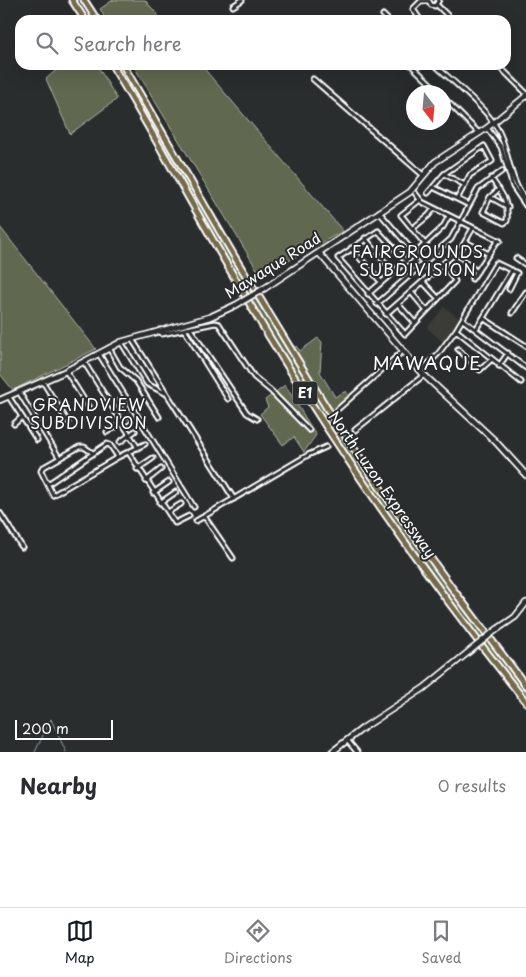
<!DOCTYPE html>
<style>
:root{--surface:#fff;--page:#f7f7f7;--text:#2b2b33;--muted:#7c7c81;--line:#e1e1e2;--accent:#111827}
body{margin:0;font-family:"Playpen Sans",sans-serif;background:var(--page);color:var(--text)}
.compass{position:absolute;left:406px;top:85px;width:45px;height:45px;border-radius:50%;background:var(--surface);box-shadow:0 5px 20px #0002;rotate:164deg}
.scale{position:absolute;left:15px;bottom:12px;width:98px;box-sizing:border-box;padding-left:5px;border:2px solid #fff;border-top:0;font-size:14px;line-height:18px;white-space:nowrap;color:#fff;-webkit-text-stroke:4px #2a2d2e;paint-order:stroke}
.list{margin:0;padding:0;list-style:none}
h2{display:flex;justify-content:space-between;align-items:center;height:65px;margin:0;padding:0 20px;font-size:21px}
h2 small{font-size:16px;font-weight:400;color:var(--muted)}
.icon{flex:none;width:28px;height:28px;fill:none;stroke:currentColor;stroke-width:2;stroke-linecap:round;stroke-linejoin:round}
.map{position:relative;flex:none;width:526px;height:752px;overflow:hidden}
.search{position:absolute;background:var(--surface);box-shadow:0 5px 20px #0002;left:15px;right:15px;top:15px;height:55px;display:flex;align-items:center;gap:12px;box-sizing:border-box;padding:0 18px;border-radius:15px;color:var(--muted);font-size:19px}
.sheet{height:155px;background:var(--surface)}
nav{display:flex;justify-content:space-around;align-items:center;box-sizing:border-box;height:70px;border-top:1px solid var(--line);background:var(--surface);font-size:14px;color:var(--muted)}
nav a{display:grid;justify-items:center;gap:2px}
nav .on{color:var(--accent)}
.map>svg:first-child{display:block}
.built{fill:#3b3b37}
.green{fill:#60684f;stroke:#b0b4a7}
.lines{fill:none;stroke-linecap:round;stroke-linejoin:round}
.stream{stroke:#93a4a9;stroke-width:1}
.street-casing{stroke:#fff;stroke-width:7}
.secondary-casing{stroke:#fff;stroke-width:8}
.highway-casing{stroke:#fff;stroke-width:9}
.street{stroke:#2a2d2e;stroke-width:3}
.secondary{stroke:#2a2d2e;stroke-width:4.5}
.highway{stroke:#756b4b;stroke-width:5}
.secondary-bridge-casing{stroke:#fff;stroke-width:8;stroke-linecap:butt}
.secondary-bridge{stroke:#2a2d2e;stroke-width:4.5}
.labels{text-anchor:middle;stroke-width:4;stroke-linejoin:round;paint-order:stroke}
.shield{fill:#2a2d2e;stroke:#bfc0c0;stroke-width:1}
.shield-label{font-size:14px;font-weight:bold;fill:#fff}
.street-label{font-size:15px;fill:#fff;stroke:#2a2d2e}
.neighbourhood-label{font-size:16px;letter-spacing:1px;fill:#fff;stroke:#2a2d2e}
.quarter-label{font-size:18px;letter-spacing:1px;fill:#fff;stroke:#2a2d2e}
</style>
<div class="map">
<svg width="526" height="752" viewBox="0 0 526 752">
<rect width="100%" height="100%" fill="#2a2d2e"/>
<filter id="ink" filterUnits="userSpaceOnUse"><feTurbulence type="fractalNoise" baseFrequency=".02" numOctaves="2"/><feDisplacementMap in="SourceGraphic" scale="10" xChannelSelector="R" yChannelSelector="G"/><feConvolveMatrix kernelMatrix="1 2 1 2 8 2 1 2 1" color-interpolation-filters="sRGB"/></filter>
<g filter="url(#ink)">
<path class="built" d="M444 307 462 320 444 343 427 328Z"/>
<path class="green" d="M113 0H145L162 20H106L100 9Z
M62 65H97L117 99 70 134 46 79Z
M115 65H121L253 290 247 293Z
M133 65H201L343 231 261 276Z
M0 227 96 349 13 390 0 374Z
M255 294 352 451 484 636 480 639 348 456 249 298Z
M318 338 322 342 320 372 335 397 346 391 350 399 333 410 292 348 296 346 300 351Z
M285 385 316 435 304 452 294 437 283 445 260 414 268 407 265 400Z
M487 640 526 689V699L483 643Z"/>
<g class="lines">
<path class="stream" d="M35 752 51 719 66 752"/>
<defs>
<path id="street" d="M429 1 431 5 435 6 439 0
M437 5 452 20
M233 6 242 0
M383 15 388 20
M419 18 413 9 421 1H429
M411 65 439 92
M435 65C451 80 482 105 493 122 510 145 507 179 526 200
M498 65 526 93
M313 79 423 175
M444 98 479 133
M487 128 501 147 513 187 526 206
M444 174 465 185
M491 178C502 194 509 201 507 221L504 223 483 212 490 197 499 189
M433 187 469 205
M415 193 422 202 500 241
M428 193 444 174 484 146 492 161 470 175 457 199
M490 197 508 207
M420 200 401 215 425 244 443 227 449 216
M379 212 432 273
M412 229 429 215 434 208
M365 238 393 272
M466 242 489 254
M351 248 381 282
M420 249 425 244
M456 253 477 272
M516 258 526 265
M406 261 378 231 338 258 405 334 455 281 443 264
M472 279 498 240
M423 282 438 298
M411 292 426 310
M368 294 412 256
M377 304 451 239 478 189 502 171
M398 304 415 323
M512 313 526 292
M386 314 462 247 473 228
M483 318 512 270
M463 320 526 368
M476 329 483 318 526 346
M160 330 162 334 215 323 219 324 254 377 271 391 309 430
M191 330 247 413 257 419
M456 330 521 382
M185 331 228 399
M132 339 234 499
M121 342 147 384 165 393
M109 348 120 367 136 381 159 417
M458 349 480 370 492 359
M99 354 194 507
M84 362 138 448
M499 366 508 353
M66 371 88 406
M421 371 438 354 456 330 496 263 517 273 509 289
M43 382 68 422
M19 392 59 457
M9 397 37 440
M338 409 403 351
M115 412 120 408 117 402
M14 424 22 417
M355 430 424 375
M107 432 128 420
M120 442 135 431
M93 453 84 447H79L42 468 41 471 53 495 118 457 145 444
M129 453 175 523 189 516
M137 469 153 458
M146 481 161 469
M48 484 107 444 110 445 118 457
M153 493 169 482
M160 503 176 492
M168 512 181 504
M0 513 22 547
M204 516 233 558
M196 521 308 455 326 447
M347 740 357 752"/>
<path id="secondary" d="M319 253 424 375 495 441 526 475
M265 288 410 192 435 162 487 128 526 96
M0 400 66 371 121 342 210 317 236 305
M496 630 515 617 526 603
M332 752 363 728 424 688 471 650"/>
<path id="highway" d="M72 0 85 20
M84 0 97 20
M112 65C165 153 214 245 267 333 345 461 432 585 526 702
M123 65 237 261 328 410 381 489 452 588 526 686"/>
</defs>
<use href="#street" class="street-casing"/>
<use href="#secondary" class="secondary-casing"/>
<use href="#highway" class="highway-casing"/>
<use href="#street" class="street"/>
<use href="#secondary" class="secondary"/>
<use href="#highway" class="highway"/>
<defs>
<path id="secondary-bridge" d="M236 305 265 288
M471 650 496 630"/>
</defs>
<use href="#secondary-bridge" class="secondary-bridge-casing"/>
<use href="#secondary-bridge" class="secondary-bridge"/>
</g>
</g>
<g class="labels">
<rect class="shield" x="292.5" y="381.5" width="25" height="23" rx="4"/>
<g class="shield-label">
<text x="305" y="398">E1</text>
</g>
<g class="street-label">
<text transform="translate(273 266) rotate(-32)" y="5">Mawaque Road</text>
<text transform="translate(382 485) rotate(55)" y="5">North Luzon Expressway</text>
</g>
<g class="neighbourhood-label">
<text x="418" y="258">FAIRGROUNDS<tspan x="418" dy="18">SUBDIVISION</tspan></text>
<text x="89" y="411">GRANDVIEW<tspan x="89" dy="18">SUBDIVISION</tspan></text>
</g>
<g class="quarter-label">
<text x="427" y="370">MAWAQUE</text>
</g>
</g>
</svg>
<svg class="compass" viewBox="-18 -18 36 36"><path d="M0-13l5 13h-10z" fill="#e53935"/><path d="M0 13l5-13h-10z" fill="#7c7c81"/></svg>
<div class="scale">200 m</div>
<div class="search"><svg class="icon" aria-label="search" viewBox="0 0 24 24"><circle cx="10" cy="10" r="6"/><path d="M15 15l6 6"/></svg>Search here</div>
</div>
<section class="sheet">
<h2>Nearby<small>0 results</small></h2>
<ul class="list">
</ul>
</section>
<nav>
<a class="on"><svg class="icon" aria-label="map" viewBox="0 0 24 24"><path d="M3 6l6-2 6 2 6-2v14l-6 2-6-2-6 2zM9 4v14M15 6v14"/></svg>Map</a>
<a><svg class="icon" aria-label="directions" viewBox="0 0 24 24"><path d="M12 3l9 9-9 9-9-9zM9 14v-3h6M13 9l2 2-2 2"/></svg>Directions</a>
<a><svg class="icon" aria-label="saved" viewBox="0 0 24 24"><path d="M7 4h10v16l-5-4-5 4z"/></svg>Saved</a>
</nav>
